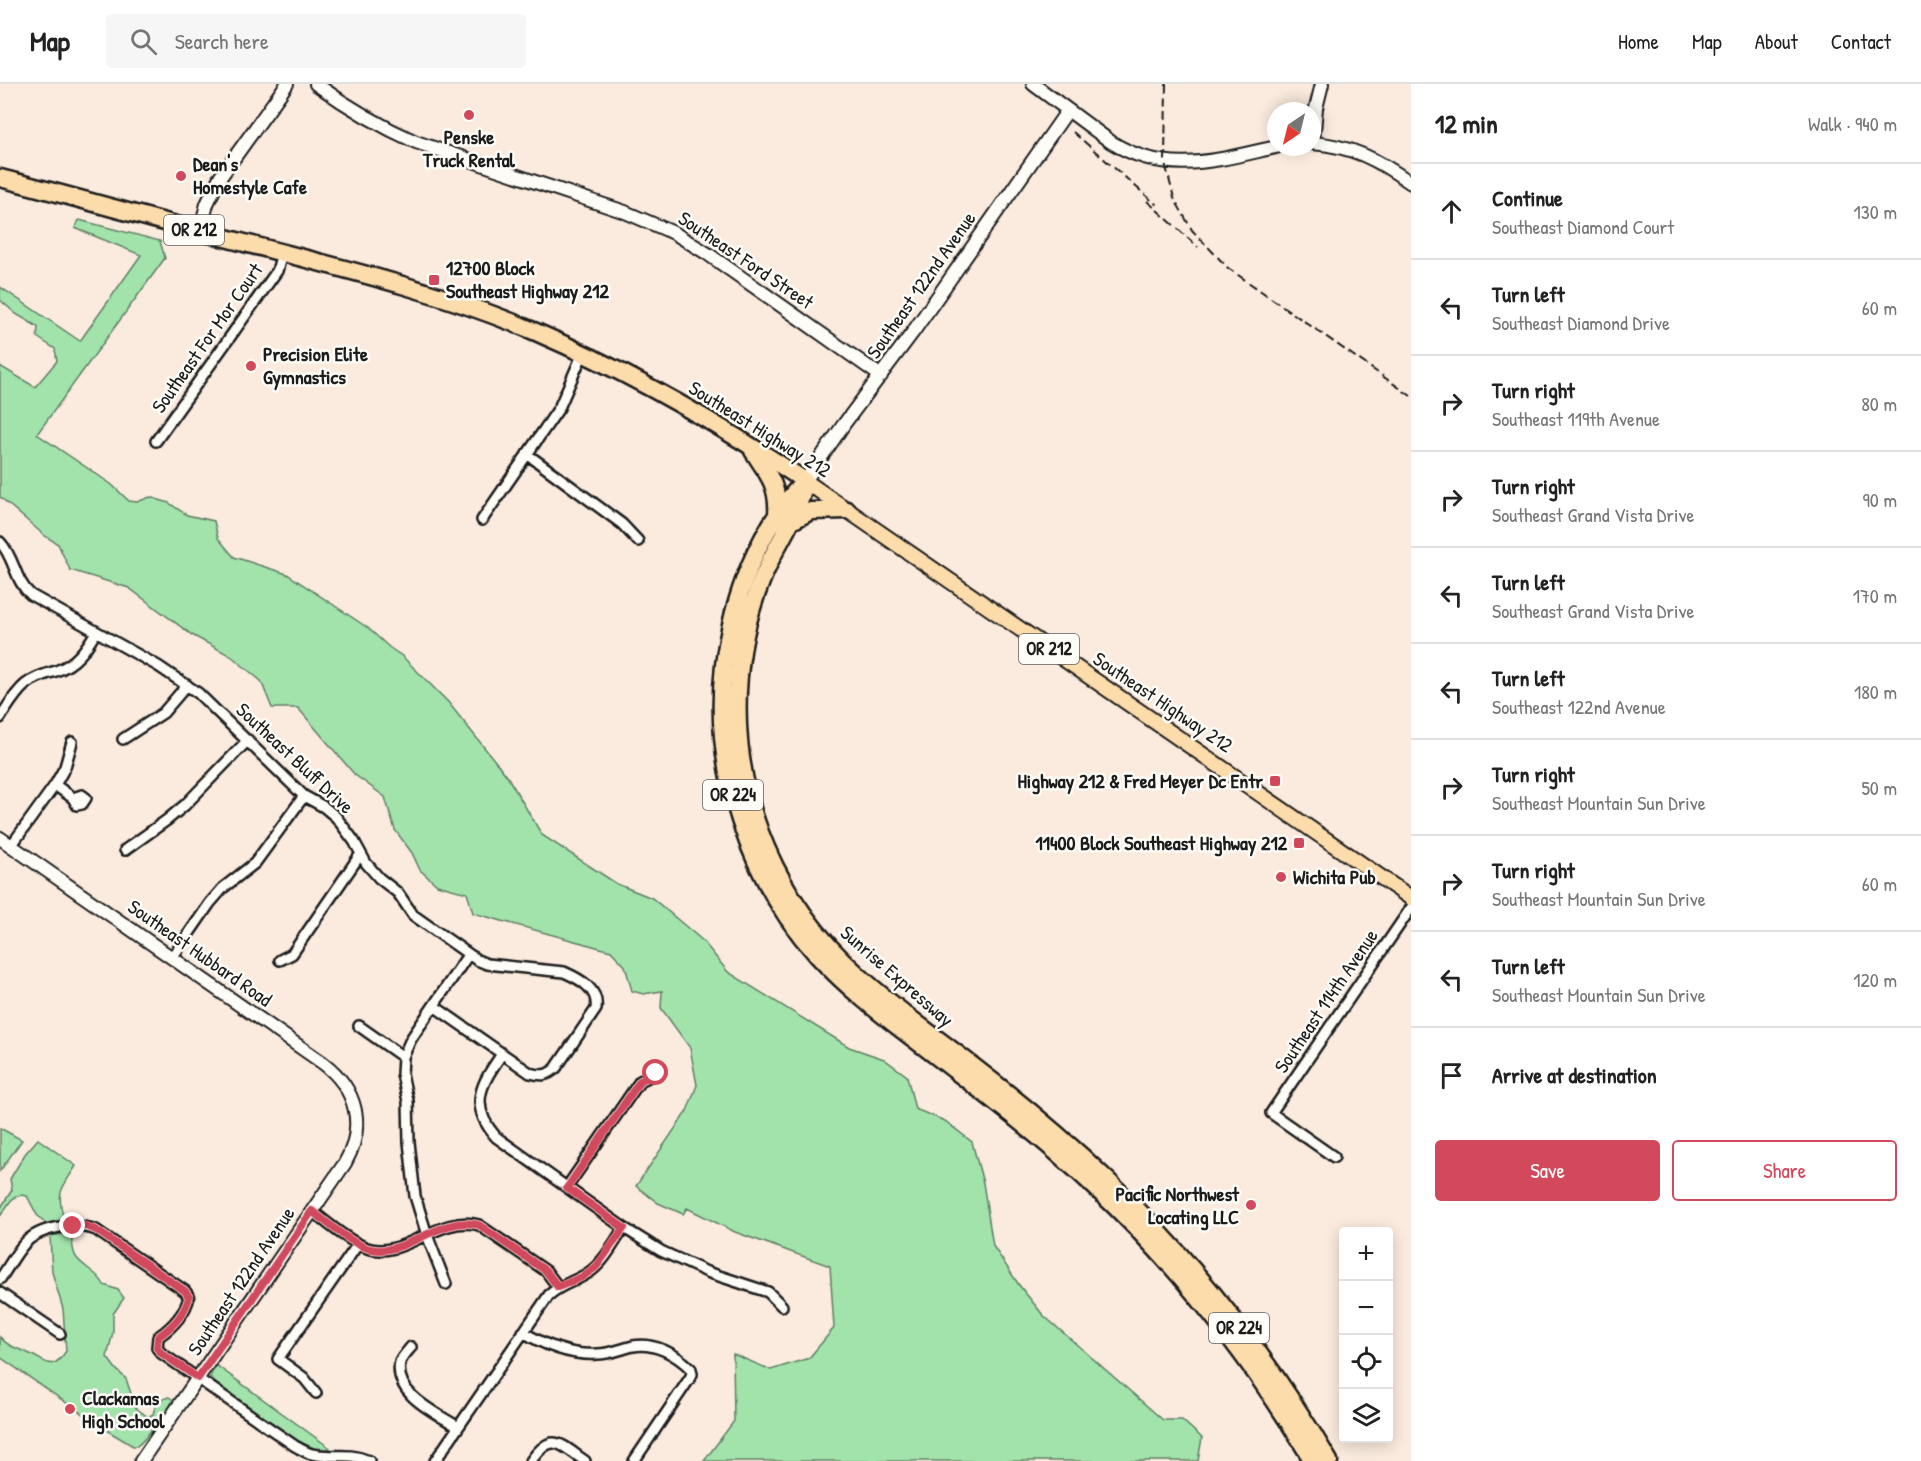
<!DOCTYPE html>
<meta charset="utf-8">
<style>
:root{--surface:#fff;--page:#f6f6f6;--text:#222;--muted:#767676;--line:#e0e0e0;--accent:#d1495b}
body{margin:0;font-family:"Patrick Hand",sans-serif;background:var(--page);color:var(--text)}
.controls{position:absolute;right:18px;bottom:18px;display:grid;overflow:hidden;border-radius:6px;box-shadow:0 3px 15px #0003}
.controls button{width:54px;height:54px;display:grid;place-items:center;padding:0;border:0;border-bottom:2px solid var(--line);background:var(--surface);color:var(--text);font:30px sans-serif}
.compass{position:absolute;left:1267px;top:18px;width:54px;height:54px;border-radius:50%;background:var(--surface);box-shadow:0 3px 15px #0003;rotate:215deg}
.stop{position:absolute;width:18px;height:18px;margin:-14px;border:4px solid #d1495b;border-radius:50%;background:#fff}
.stop.end{background:#d1495b;border-color:#fff;box-shadow:0 2px 6px #0008}
.list{margin:0;padding:0;list-style:none}
h2{display:flex;justify-content:space-between;align-items:center;height:78px;margin:0;padding:0 24px;font-size:26px}
h2 small{font-size:20px;font-weight:400;color:var(--muted)}
.list li{display:grid;grid-template-columns:39px 1fr auto;gap:18px;align-items:center;box-sizing:border-box;height:96px;padding:0 24px;border-top:2px solid var(--line)}
.list b{display:block;font-size:22px;white-space:nowrap}
.list p{margin:0;font-size:20px;white-space:nowrap;color:var(--muted)}
.list em{font-size:20px;font-style:normal;color:var(--muted)}
.actions{display:flex;gap:12px;padding:18px 24px}
.actions a{flex:1;padding:14px 0;border:2px solid var(--accent);border-radius:6px;text-align:center;font-size:21px;color:var(--accent)}
.actions .main{background:var(--accent);color:#fff}
.icon{flex:none;width:33px;height:33px;fill:none;stroke:currentColor;stroke-width:2;stroke-linecap:round;stroke-linejoin:round}
.map{position:relative;flex:none;width:1411px;height:1377px;overflow:hidden}
header{display:flex;align-items:center;gap:36px;box-sizing:border-box;height:84px;padding:0 30px;background:var(--surface);border-bottom:2px solid var(--line)}
header strong{font-size:28px}
nav{display:flex;gap:33px;margin-inline-start:auto;font-size:21px}
.search{width:420px;height:54px;background:var(--page);display:flex;align-items:center;gap:15px;box-sizing:border-box;padding:0 21px;border-radius:6px;color:var(--muted);font-size:22px}
main{display:flex}
aside{flex:1;background:var(--surface)}
.map>svg:first-child{display:block}
.green{fill:#a2e2ab;stroke:#5f7f64;stroke-width:1.5}
.lines{fill:none;stroke-linecap:round;stroke-linejoin:round}
.street-casing{stroke:#1c1c1c;stroke-width:14}
.secondary-casing{stroke:#1c1c1c;stroke-width:16}
.primary-casing{stroke:#1c1c1c;stroke-width:18}
.highway-casing{stroke:#1c1c1c;stroke-width:21}
.street{stroke:#fdfcf7;stroke-width:9}
.secondary{stroke:#fdfcf7;stroke-width:12}
.primary{stroke:#fddcac;stroke-width:14}
.highway{stroke:#fddcac;stroke-width:16}
.rail{stroke:#1c1c1c;stroke-width:2;stroke-dasharray:9 4.5;stroke-linecap:butt}
.route{stroke:#d1495b;stroke-width:8}
.poi-dot{fill:#d1495b;stroke:#fdfcf7;stroke-width:2}
.labels{text-anchor:middle;stroke-width:5;stroke-linejoin:round;paint-order:stroke}
.shield{fill:#fdfcf7;stroke:#605f5e;stroke-width:1.5}
.shield-label{font-size:18px;font-weight:bold;fill:#1c1c1c}
.poi-label{font-size:20px;font-weight:bold;fill:#1c1c1c;stroke:#fdfcf7;text-anchor:start}
.street-label{font-size:20px;fill:#1c1c1c;stroke:#fdfcf7}
</style>
<header>
<strong>Map</strong>
<div class="search"><svg class="icon" aria-label="search" viewBox="0 0 24 24"><circle cx="10" cy="10" r="6"/><path d="M15 15l6 6"/></svg>Search here</div>
<nav><a>Home</a><a>Map</a><a>About</a><a>Contact</a></nav>
</header>
<main>
<div class="map">
<svg width="1411" height="1377" viewBox="0 0 1411 1377">
<rect width="100%" height="100%" fill="#faebde"/>
<filter id="ink" filterUnits="userSpaceOnUse"><feTurbulence type="fractalNoise" baseFrequency=".0167" numOctaves="2"/><feDisplacementMap in="SourceGraphic" scale="12" xChannelSelector="R" yChannelSelector="G"/><feConvolveMatrix kernelMatrix="1 2 1 2 8 2 1 2 1" color-interpolation-filters="sRGB"/></filter>
<g filter="url(#ink)">
<path class="green" d="M79 136 160 157 165 174 37 350 111 400 129 417 137 418 150 413 169 419 187 431 214 437 218 454 234 473 287 490 368 544 390 564 402 572 448 618 507 692 542 751 617 800 652 814 703 857 728 888 849 963 884 975 907 992 915 1025 945 1037 972 1058 983 1099 993 1162 1019 1201 1043 1231 1163 1336H1182L1202 1354 1198 1377H704L734 1337 733 1270 771 1286 809 1274 834 1244 830 1182 735 1148 687 1124 683 1130 658 1119 636 1102 687 1027 697 1001 690 964 661 924 662 907 643 910 632 907 625 882 611 867 473 829 467 809 437 801 420 786 412 769 395 746 385 713 355 691 298 624H272L261 597 231 572 192 551 129 504 70 486 58 460 45 452 0 413V282L35 303 57 277 55 265 37 253 38 243 16 230 0 216V203L80 257 141 171 75 144Z
M0 1044 22 1056 0 1087Z
M38 1055 76 1082C61 1106 56 1107 64 1135L48 1141 37 1131 27 1112C11 1108 9 1122 0 1132V1125L12 1106 10 1095 25 1070Z
M70 1149C73 1157 72 1167 76 1173 85 1185 98 1188 104 1201L118 1206 124 1214 113 1230V1248L107 1273 116 1285 126 1295 136 1324 148 1333 153 1330C155 1320 160 1315 169 1313L173 1316C171 1324 167 1326 162 1332 153 1342 148 1354 137 1362H133L103 1344 0 1273V1253C9 1264 19 1264 30 1270 46 1277 52 1289 66 1267L63 1225 52 1188 50 1152Z
M216 1281 330 1364 329 1365 314 1364 300 1358 215 1299 210 1293Z"/>
<g class="lines">
<defs>
<path id="street" d="M156 357 277 187 282 169
M527 370 622 440 638 457
M482 436 559 324 583 269
M0 458C15 474 14 496 31 511L158 582 198 609 304 712 324 723 336 733 354 757 366 779 379 794 398 809 413 831 477 876 487 880 564 888C580 895 599 905 596 925L556 984C547 992 542 992 530 989L434 922
M0 634C8 622 15 609 26 600 35 593 45 590 56 587 76 580 86 565 96 548
M123 655 163 629 187 601
M55 701 73 714 77 721 82 720 86 714 82 711 73 714
M11 762 55 701 65 683 72 658
M125 766 167 736 185 721 248 656
M172 874 210 819 223 804 255 779 304 712
M280 876 292 870 360 771
M359 942 403 973
M502 970C481 1000 468 1021 496 1053L624 1144 661 1167 707 1188 768 1208 782 1222
M1334 1073 1271 1029 1411 824
M567 1103 640 997 656 989
M312 1127C329 1140 348 1157 367 1164 405 1176 438 1130 479 1141L546 1187 558 1203
M0 1195C8 1184 15 1170 24 1160 40 1142 75 1138 96 1146L185 1207 189 1213C185 1230 171 1244 158 1253L157 1264 161 1269 295 1362C301 1365 306 1369 312 1370 334 1375 346 1367 369 1377
M446 1200 427 1151 415 1112 409 1058 408 1017 402 990 403 973 411 955 468 871
M0 1209 60 1250
M523 1248C546 1262 570 1272 597 1270 610 1270 621 1265 633 1262 654 1258 676 1270 691 1285L692 1290 690 1294 634 1377
M411 1263C408 1267 402 1273 400 1278 393 1311 437 1329 458 1343
M316 1309 304 1294 278 1275 358 1160
M435 1377 549 1211C562 1199 578 1197 591 1187 605 1177 614 1158 624 1144
M531 1377C552 1347 560 1360 585 1377"/>
<path id="secondary" d="M316 0C348 23 380 42 416 58L625 128 674 149 708 170 881 292
M1033 0 1111 58C1167 93 1217 76 1276 63
M1312 59C1353 62 1378 76 1411 99
M1313 59 1316 24 1322 0
M200 148 207 120 219 95 287 0
M805 397 844 340 913 248 1068 26
M0 754 323 979C357 1005 366 1042 345 1079L141 1377"/>
<path id="primary" d="M805 397 1411 814"/>
<path id="highway" d="M0 94C79 114 158 137 237 157 337 183 440 207 536 248 631 289 719 340 805 397
M753 367C768 390 779 402 777 431
M805 397C757 445 732 516 724 581 712 686 748 794 818 872 852 909 892 938 931 968 987 1011 1043 1054 1094 1102 1179 1182 1253 1277 1313 1377
M805 398C799 428 783 450 770 477 751 517 740 562 738 607 733 716 777 819 858 891 893 923 931 950 969 979 1016 1015 1062 1053 1105 1094 1192 1176 1268 1273 1329 1377
M790 438 811 427 847 426"/>
</defs>
<use href="#street" class="street-casing"/>
<use href="#secondary" class="secondary-casing"/>
<use href="#primary" class="primary-casing"/>
<use href="#highway" class="highway-casing"/>
<use href="#street" class="street"/>
<use href="#secondary" class="secondary"/>
<use href="#primary" class="primary"/>
<use href="#highway" class="highway"/>
<path class="rail" d="M1166 0 1165 79 1174 114 1192 146 1228 184 1411 312
M1073 48 1157 121
M1147 117 1198 163"/>
</g>
</g>
<g class="lines" filter="url(#ink)">
<path class="route" d="M73 1142H86L96 1146 185 1207 189 1213C185 1230 171 1244 158 1253L157 1264 161 1269 198 1294 312 1127C329 1140 348 1157 367 1164 405 1176 438 1130 479 1141L546 1187 558 1203 582 1193 596 1183 624 1144 567 1104 640 997 656 989"/>
</g>
<g class="poi-dot">
<circle cx="469" cy="31" r="6"/>
<circle cx="181" cy="92" r="6"/>
<rect x="428" y="190" width="12" height="12" rx="3"/>
<circle cx="251" cy="282" r="6"/>
<rect x="1269" y="691" width="12" height="12" rx="3"/>
<rect x="1293" y="753" width="12" height="12" rx="3"/>
<circle cx="1281" cy="793" r="6"/>
<circle cx="1251" cy="1121" r="6"/>
<circle cx="70" cy="1325" r="6"/>
</g>
<g class="labels">
<g class="shield">
<rect x="164" y="131" width="60" height="30" rx="4.5"/>
<rect x="1019" y="550" width="60" height="30" rx="4.5"/>
<rect x="703" y="696" width="60" height="30" rx="4.5"/>
<rect x="1209" y="1229" width="60" height="30" rx="4.5"/>
</g>
<g class="shield-label">
<text x="194" y="152">OR 212</text>
<text x="1049" y="571">OR 212</text>
<text x="733" y="717">OR 224</text>
<text x="1239" y="1250">OR 224</text>
</g>
<g class="poi-label">
<text x="469" y="60" text-anchor="middle">Penske<tspan x="469" dy="23">Truck Rental</tspan></text>
<text x="193" y="87">Dean's<tspan x="193" dy="23">Homestyle Cafe</tspan></text>
<text x="446" y="191">12700 Block<tspan x="446" dy="23">Southeast Highway 212</tspan></text>
<text x="263" y="277">Precision Elite<tspan x="263" dy="23">Gymnastics</tspan></text>
<text x="1263" y="704" text-anchor="end">Highway 212 &amp; Fred Meyer Dc Entr</text>
<text x="1287" y="766" text-anchor="end">11400 Block Southeast Highway 212</text>
<text x="1293" y="800">Wichita Pub</text>
<text x="1239" y="1117" text-anchor="end">Pacific Northwest<tspan x="1239" dy="23">Locating LLC</tspan></text>
<text x="82" y="1321">Clackamas<tspan x="82" dy="23">High School</tspan></text>
</g>
<g class="street-label">
<text transform="translate(746 176) rotate(34)" y="7">Southeast Ford Street</text>
<text transform="translate(921 201) rotate(-55)" y="7">Southeast 122nd Avenue</text>
<text transform="translate(207 254) rotate(-55)" y="7">Southeast For Mor Court</text>
<text transform="translate(760 345) rotate(32)" y="7">Southeast Highway 212</text>
<text transform="translate(1163 618) rotate(34)" y="7">Southeast Highway 212</text>
<text transform="translate(295 674) rotate(43)" y="7">Southeast Bluff Drive</text>
<text transform="translate(200 869) rotate(35)" y="7">Southeast Hubbard Road</text>
<text transform="translate(897 892) rotate(41)" y="7">Sunrise Expressway</text>
<text transform="translate(1326 917) rotate(-56)" y="7">Southeast 114th Avenue</text>
<text transform="translate(241 1197) rotate(-56)" y="7">Southeast 122nd Avenue</text>
</g>
</g>
</svg>
<div class="controls">
<button>+</button>
<button>−</button>
<button><svg class="icon" aria-label="locate" viewBox="0 0 24 24"><circle cx="12" cy="12" r="6"/><path d="M12 2v4M12 18v4M2 12h4M18 12h4"/></svg></button>
<button><svg class="icon" aria-label="layers" viewBox="0 0 24 24"><path d="M12 4l9 5-9 5-9-5zM3 14l9 5 9-5"/></svg></button>
</div>
<svg class="compass" viewBox="-18 -18 36 36"><path d="M0-13l5 13h-10z" fill="#e53935"/><path d="M0 13l5-13h-10z" fill="#767676"/></svg>
<div class="stop" style="left:656px;top:989px"></div>
<div class="stop end" style="left:73px;top:1142px"></div>
</div>
<aside>
<h2>12 min<small>Walk · 940 m</small></h2>
<ul class="list">
<li><svg class="icon" aria-label="ahead" viewBox="0 0 24 24"><path d="M12 20V5M6 11l6-6 6 6"/></svg><div><b>Continue</b><p>Southeast Diamond Court</p></div><em>130 m</em></li>
<li><svg class="icon" aria-label="left" viewBox="0 0 24 24"><path d="M17 20v-9H6M10 6l-5 5 5 5"/></svg><div><b>Turn left</b><p>Southeast Diamond Drive</p></div><em>60 m</em></li>
<li><svg class="icon" aria-label="right" viewBox="0 0 24 24"><path d="M7 20v-9h11M14 6l5 5-5 5"/></svg><div><b>Turn right</b><p>Southeast 119th Avenue</p></div><em>80 m</em></li>
<li><svg class="icon" aria-label="right" viewBox="0 0 24 24"><path d="M7 20v-9h11M14 6l5 5-5 5"/></svg><div><b>Turn right</b><p>Southeast Grand Vista Drive</p></div><em>90 m</em></li>
<li><svg class="icon" aria-label="left" viewBox="0 0 24 24"><path d="M17 20v-9H6M10 6l-5 5 5 5"/></svg><div><b>Turn left</b><p>Southeast Grand Vista Drive</p></div><em>170 m</em></li>
<li><svg class="icon" aria-label="left" viewBox="0 0 24 24"><path d="M17 20v-9H6M10 6l-5 5 5 5"/></svg><div><b>Turn left</b><p>Southeast 122nd Avenue</p></div><em>180 m</em></li>
<li><svg class="icon" aria-label="right" viewBox="0 0 24 24"><path d="M7 20v-9h11M14 6l5 5-5 5"/></svg><div><b>Turn right</b><p>Southeast Mountain Sun Drive</p></div><em>50 m</em></li>
<li><svg class="icon" aria-label="right" viewBox="0 0 24 24"><path d="M7 20v-9h11M14 6l5 5-5 5"/></svg><div><b>Turn right</b><p>Southeast Mountain Sun Drive</p></div><em>60 m</em></li>
<li><svg class="icon" aria-label="left" viewBox="0 0 24 24"><path d="M17 20v-9H6M10 6l-5 5 5 5"/></svg><div><b>Turn left</b><p>Southeast Mountain Sun Drive</p></div><em>120 m</em></li>
<li><svg class="icon" aria-label="arrive" viewBox="0 0 24 24"><path d="M6 21V4h12l-3 4 3 4H6"/></svg><div><b>Arrive at destination</b></div></li>
</ul>
<div class="actions"><a class="main">Save</a><a>Share</a></div>
</aside>
</main>
